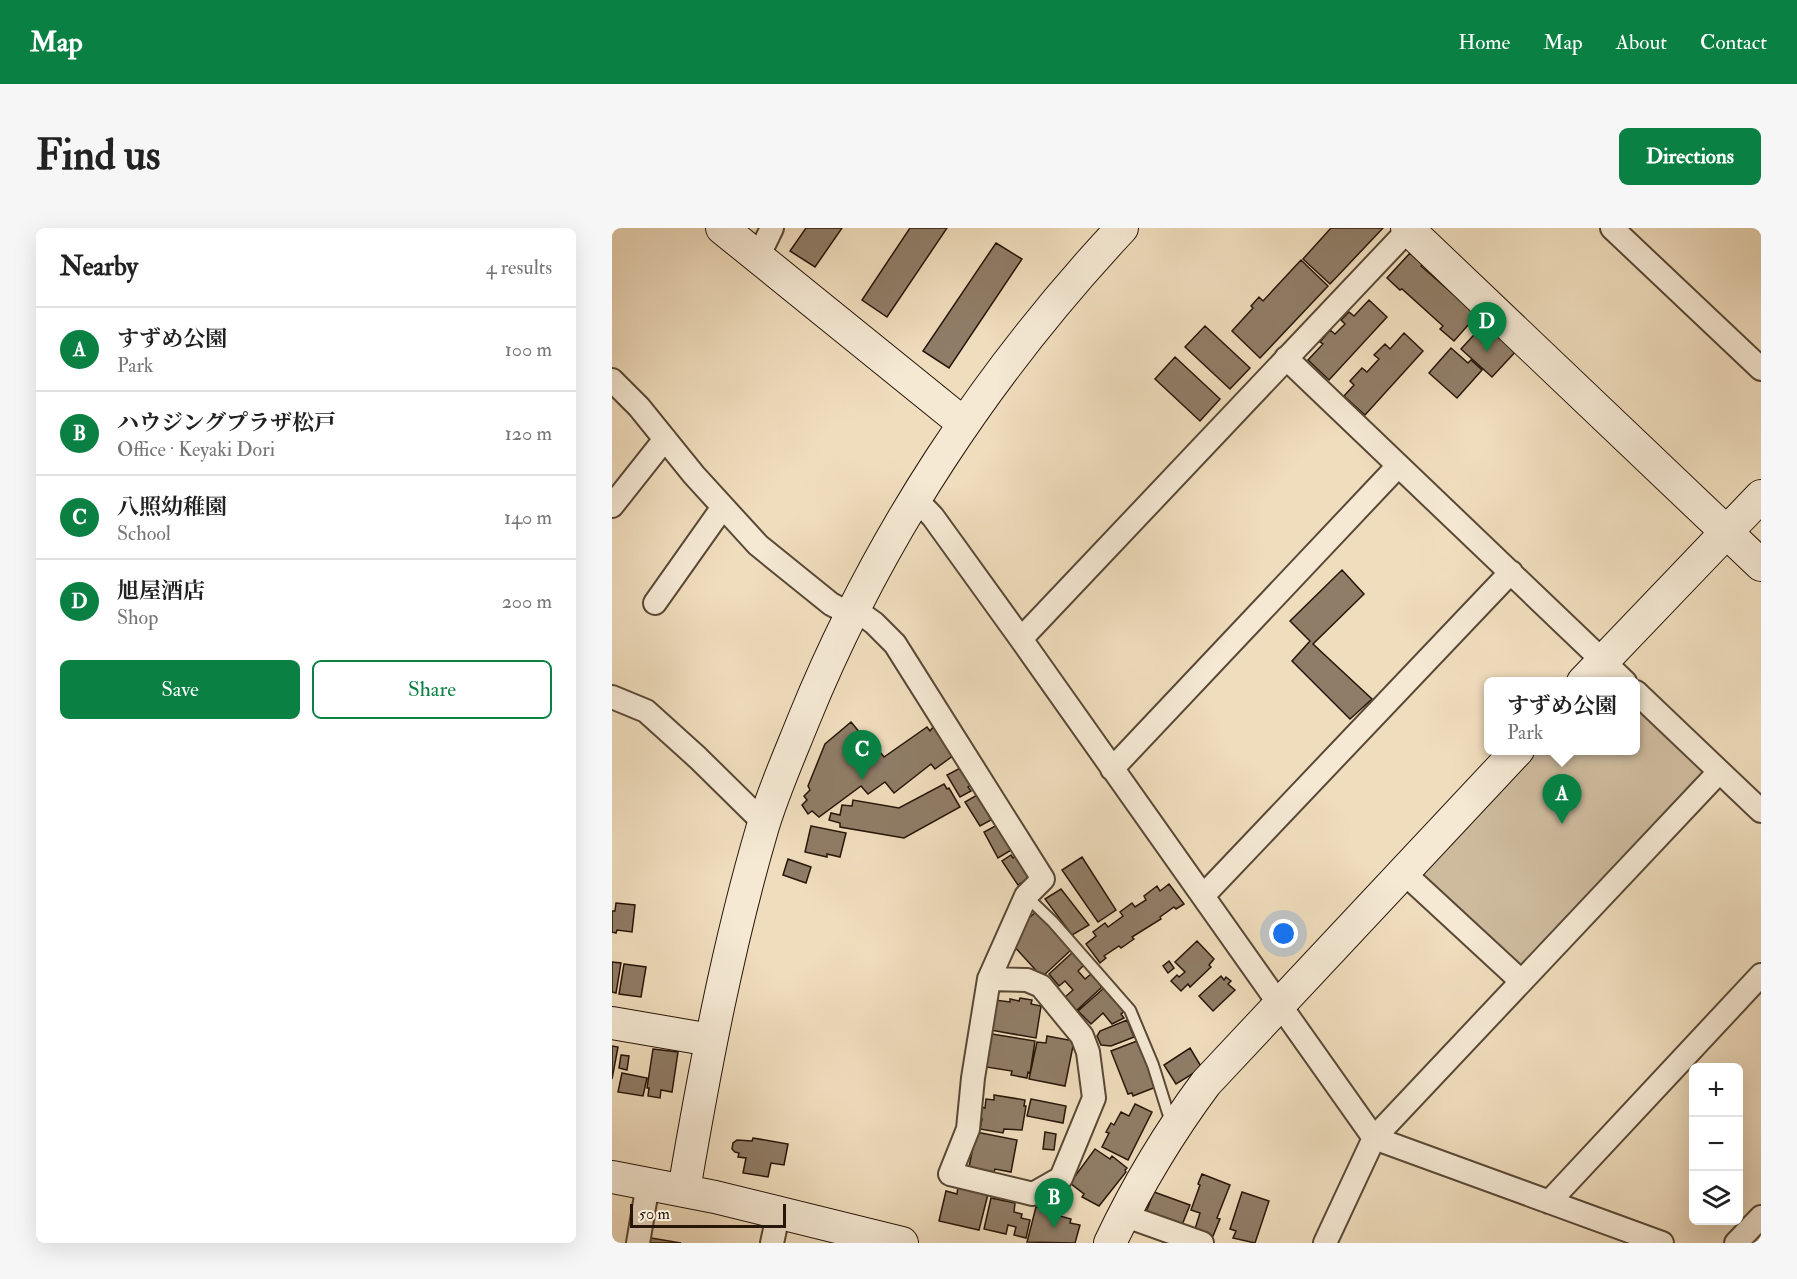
<!DOCTYPE html>
<meta charset="utf-8">
<style>
:root{--surface:#fff;--page:#f6f6f6;--text:#222;--muted:#767676;--line:#e0e0e0;--accent:#0b8043}
body{margin:0;font-family:"IM FELL Double Pica","Noto Serif JP",serif;background:var(--page);color:var(--text)}
.controls{position:absolute;right:18px;bottom:18px;display:grid;overflow:hidden;border-radius:9px;box-shadow:0 6px 24px #0002}
.controls button{width:54px;height:54px;display:grid;place-items:center;padding:0;border:0;border-bottom:2px solid var(--line);background:var(--surface);color:var(--text);font:30px sans-serif}
.scale{position:absolute;left:18px;bottom:15px;width:156px;box-sizing:border-box;padding-left:6px;border:3px solid #271609;border-top:0;font-size:16px;line-height:21px;white-space:nowrap;color:#271609;-webkit-text-stroke:4px #f5e9d4;paint-order:stroke}
.you{position:absolute;left:672px;top:706px;width:21px;height:21px;margin:-15px;border:4px solid #fff;border-radius:50%;background:#1a73e8;box-shadow:0 0 0 9px #1a73e833}
.badge{display:grid;place-items:center;width:39px;height:39px;border-radius:50%;background:var(--accent);color:#fff;font-size:20px;font-weight:700}
.pin{position:absolute;translate:-50% -50px;filter:drop-shadow(0 2px 3px #0008)}
.pin::after{content:'';position:absolute;top:32px;width:21px;height:18px;background:inherit;clip-path:polygon(0 0,100% 0,50% 100%)}
.popup{position:absolute;left:872px;top:449px;width:156px;height:78px;box-sizing:border-box;display:grid;place-content:center;border-radius:9px;background:var(--surface);filter:drop-shadow(0 2px 4px #0005);font-size:20px;white-space:nowrap;color:var(--muted)}
.popup b{font-size:22px;color:var(--text)}
.popup::after{content:'';position:absolute;left:50%;top:100%;margin-left:-12px;border:12px solid transparent;border-top-color:var(--surface)}
.list{margin:0;padding:0;list-style:none}
h2{display:flex;justify-content:space-between;align-items:center;height:78px;margin:0;padding:0 24px;font-size:26px}
h2 small{font-size:20px;font-weight:400;color:var(--muted)}
.list li{display:grid;grid-template-columns:39px 1fr auto;gap:18px;align-items:center;box-sizing:border-box;height:84px;padding:0 24px;border-top:2px solid var(--line)}
.list b{display:block;font-size:22px;white-space:nowrap}
.list p{margin:0;font-size:20px;white-space:nowrap;color:var(--muted)}
.list em{font-size:20px;font-style:normal;color:var(--muted)}
.actions{display:flex;gap:12px;padding:18px 24px}
.actions a{flex:1;padding:14px 0;border:2px solid var(--accent);border-radius:9px;text-align:center;font-size:21px;color:var(--accent)}
.actions .main{background:var(--accent);color:#fff}
.icon{flex:none;width:33px;height:33px;fill:none;stroke:currentColor;stroke-width:2;stroke-linecap:round;stroke-linejoin:round}
.map{position:relative;flex:none;width:1149px;height:1015px;overflow:hidden;border-radius:9px}
header{display:flex;align-items:center;gap:36px;box-sizing:border-box;height:84px;padding:0 30px;background:var(--accent);color:#fff}
header strong{font-size:28px}
nav{display:flex;gap:33px;margin-inline-start:auto;font-size:21px}
.intro{display:flex;align-items:center;justify-content:space-between;box-sizing:border-box;height:144px;padding:0 36px}
h1{margin:0;font-size:42px}
.button{padding:15px 27px;border-radius:9px;background:var(--accent);color:#fff;font-size:21px;font-weight:700}
main{display:flex;gap:36px;padding:0 36px}
aside{flex:1;background:var(--surface);border-radius:9px;box-shadow:0 6px 24px #0002}
.map>svg:first-child{display:block}
.green{fill:#cebb9e;stroke:#7a6854;stroke-width:1.5}
.building{fill:#907d67;stroke:#271609;stroke-width:1.5}
.lines{fill:none;stroke-linecap:round;stroke-linejoin:round}
.lane-casing{stroke:#594836;stroke-width:14}
.street-casing{stroke:#594836;stroke-width:26}
.secondary-casing{stroke:#271609;stroke-width:34}
.lane{stroke:#f5e9d4;stroke-width:10}
.street{stroke:#f5e9d4;stroke-width:22}
.secondary{stroke:#f5e9d4;stroke-width:32}
</style>
<header>
<strong>Map</strong>
<nav><a>Home</a><a>Map</a><a>About</a><a>Contact</a></nav>
</header>
<div class="intro"><h1>Find us</h1><a class="button">Directions</a></div>
<main>
<aside>
<h2>Nearby<small>4 results</small></h2>
<ul class="list">
<li><span class="badge">A</span><div><b>すずめ公園</b><p>Park</p></div><em>100 m</em></li>
<li><span class="badge">B</span><div><b>ハウジングプラザ松戸</b><p>Office · Keyaki Dori</p></div><em>120 m</em></li>
<li><span class="badge">C</span><div><b>八照幼稚園</b><p>School</p></div><em>140 m</em></li>
<li><span class="badge">D</span><div><b>旭屋酒店</b><p>Shop</p></div><em>200 m</em></li>
</ul>
<div class="actions"><a class="main">Save</a><a>Share</a></div>
</aside>
<div class="map">
<svg width="1149" height="1015" viewBox="0 0 1149 1015">
<rect width="100%" height="100%" fill="#f0ddbd"/>
<filter id="stains"><feTurbulence type="fractalNoise" baseFrequency=".00333" numOctaves="4"/><feColorMatrix values="0 0 0 0 .2 0 0 0 0 .09 0 0 0 0 .02 0 0 0 .5 -.17"/></filter>
<radialGradient id="worn" r=".72"><stop offset=".6" stop-color="#630" stop-opacity="0"/><stop offset="1" stop-color="#630" stop-opacity=".3"/></radialGradient>
<path class="green" d="M1024 476 1090 539V550L913 737 903 739 808 648 810 642 922 523 1024 522Z"/>
<path class="building" d="M194 0H230L203 39 178 23Z
M298 0H335L275 89 250 72Z
M719 0H771L718 56 691 31Z
M384 15 410 31 337 140 311 123Z
M798 25 811 36 809 38 865 87 842 113 828 101 831 98 790 61 788 62 775 50Z
M689 32 716 58 648 130 620 103 641 80 639 78 647 69 651 73Z
M757 72 775 89 717 152 696 132 711 116 708 114 718 102 723 106 733 96 729 92 737 84 742 88Z
M877 96 905 122 880 149 849 121 871 97 874 100Z
M593 98 638 140 618 161 573 119Z
M792 105 811 123 753 187 732 168 742 157 738 153 750 140 755 144 767 131 762 127 773 116 778 121Z
M839 120 856 135 859 132 870 142 845 170 817 145Z
M563 129 608 171 588 193 543 151Z
M730 342 752 366 701 416 760 471 738 491 680 433 698 413 678 393Z
M239 494 254 512 257 510 272 529 315 499 318 503 321 499 342 527 323 541 319 536 282 565 273 554 256 566 249 558 207 589 200 583 196 586 190 577 195 572 192 568 198 562 196 558 213 516Z
M352 538 362 555 356 559 359 563 348 569 335 547Z
M332 556 335 561 337 560 348 579 292 610 228 599V595L217 592 219 585 228 587 230 577 240 578 241 572 287 580Z
M370 566 381 586 377 588 379 592 368 598 353 574 365 567 366 569Z
M389 595 401 621 386 630 372 604Z
M199 598 234 605 228 629 215 626V629L193 624Z
M408 626 421 647 406 657 390 633 399 627 401 630Z
M470 629 504 682 486 694 450 642Z
M176 631 199 639 194 655 171 647Z
M557 656 572 676 564 681 562 679 548 689 549 691 520 709 522 711 509 720 507 718 492 728 494 730 488 735 474 716 484 708 481 704 493 695 496 699 511 688 508 684 520 675 523 679 534 672 532 668 545 658 548 663Z
M449 661 477 697 460 707 433 671Z
M4 675 23 677 20 704 5 702 4 705 0 704V683H3Z
M425 683 460 721 430 749 399 715 411 704 407 699Z
M585 713 602 731 597 737 599 739 578 759 576 756 569 763 559 753 565 747 567 749 573 744 563 734Z
M461 724 472 737 466 743 473 751 479 746 490 759 464 783 452 770 461 762 453 753 447 758 437 746Z
M557 733 562 740 556 745 551 738Z
M0 734 9 735 4 765 0 764Z
M12 736 34 739 29 769 7 766Z
M609 748 612 752 614 749 619 753 616 756 623 762 601 783 587 768Z
M492 760 513 783 509 786 512 790 500 796 491 785 479 796 466 783Z
M408 770 420 772 419 776 429 778 424 810 378 802 383 772 398 774V771L407 773Z
M515 792 522 809 499 818 489 817 485 808 488 803Z
M380 806 423 813 418 845 416 844 415 850 399 847 400 843 374 839Z
M435 808 462 813 453 858 417 851 425 814 434 815Z
M525 813 544 859 521 868 520 865 516 866 499 823Z
M0 818 6 819 0 851Z
M578 820 590 840 564 856 552 837Z
M41 821 66 824 60 864 49 862 48 870 36 868 37 860H35Z
M9 827 17 828 15 842 7 840Z
M10 845 35 850 31 868 6 864Z
M382 867 413 872 412 878H414L410 902 392 901 391 905 368 901 370 891 367 890 369 879 373 880 374 871 382 872Z
M419 871 454 878 451 895 415 888Z
M523 876 540 884 516 932 490 919 497 905 494 904 499 895 502 897 509 884 517 888Z
M364 904 405 912 399 944 383 941 382 944 357 939Z
M433 904 444 906 442 922 431 921Z
M141 910 176 916 172 937 159 935 156 949 131 945 134 930 126 929 127 925 123 924 120 921 121 915 125 912 140 913Z
M483 921 498 931 500 928 515 940 513 942 514 944 487 978 470 969 472 966 458 955Z
M590 946 618 957 605 990 608 991 601 1008 583 1001 588 985 579 982 588 957 586 956Z
M346 959 376 966 367 1002 327 993 334 963 345 966Z
M542 964 578 977 570 997 534 984Z
M630 964 657 973 643 1015 621 1010 624 1003 618 1001Z
M379 970 403 975 402 984 410 986 409 990 418 992 414 1010 402 1007 404 999 396 997 394 1006 372 1001Z
M424 979 449 985 448 988 459 991 458 995 468 997 463 1015 415 1014Z
M39 1010 69 1015H38Z"/>
<g class="lines">
<defs>
<path id="lane" d="M414 668 441 694 518 782 541 837 556 885 564 893"/>
<path id="street" d="M1000 0 1149 141
M146 29 160 0
M674 130 1013 454
M0 152 27 179 82 247 146 317 219 376 238 386
M303 270 321 289 409 411 762 910 1050 1015
M0 278 53 211
M43 375 111 279
M241 380 262 395 283 416 431 651 414 668 377 751 361 850 356 901 338 946 421 966 449 950 482 870 476 824 470 808 429 758 415 752 377 751
M409 411 798 0
M1024 464 1149 583
M0 469 34 483 86 530 152 595
M500 541 786 238
M791 644 909 753
M591 668 899 344
M937 974 1149 747
M511 987 590 1015
M26 1015 36 956
M160 1015 167 983
M713 1015 762 910 1107 544
M1124 1015 1149 989"/>
<path id="secondary" d="M110 0 351 195
M795 0 1149 337
M971 454 1149 268
M0 795 99 812
M0 949 103 969 290 1015
M72 962C93 839 116 717 151 598 162 562 178 526 192 491 266 309 376 143 510 0
M498 1015C525 958 556 906 594 855L906 522"/>
</defs>
<use href="#lane" class="lane-casing"/>
<use href="#street" class="street-casing"/>
<use href="#secondary" class="secondary-casing"/>
<use href="#lane" class="lane"/>
<use href="#street" class="street"/>
<use href="#secondary" class="secondary"/>
</g>
<rect width="100%" height="100%" filter="url(#stains)"/>
<rect width="100%" height="100%" fill="url(#worn)"/>
</svg>
<div class="controls">
<button>+</button>
<button>−</button>
<button><svg class="icon" aria-label="layers" viewBox="0 0 24 24"><path d="M12 4l9 5-9 5-9-5zM3 14l9 5 9-5"/></svg></button>
</div>
<div class="scale">50 m</div>
<div class="you"></div>
<div class="pin badge" style="left:950px;top:596px">A</div>
<div class="popup"><b>すずめ公園</b>Park</div>
<div class="pin badge" style="left:442px;top:1000px">B</div>
<div class="pin badge" style="left:250px;top:552px">C</div>
<div class="pin badge" style="left:875px;top:124px">D</div>
</div>
</main>
